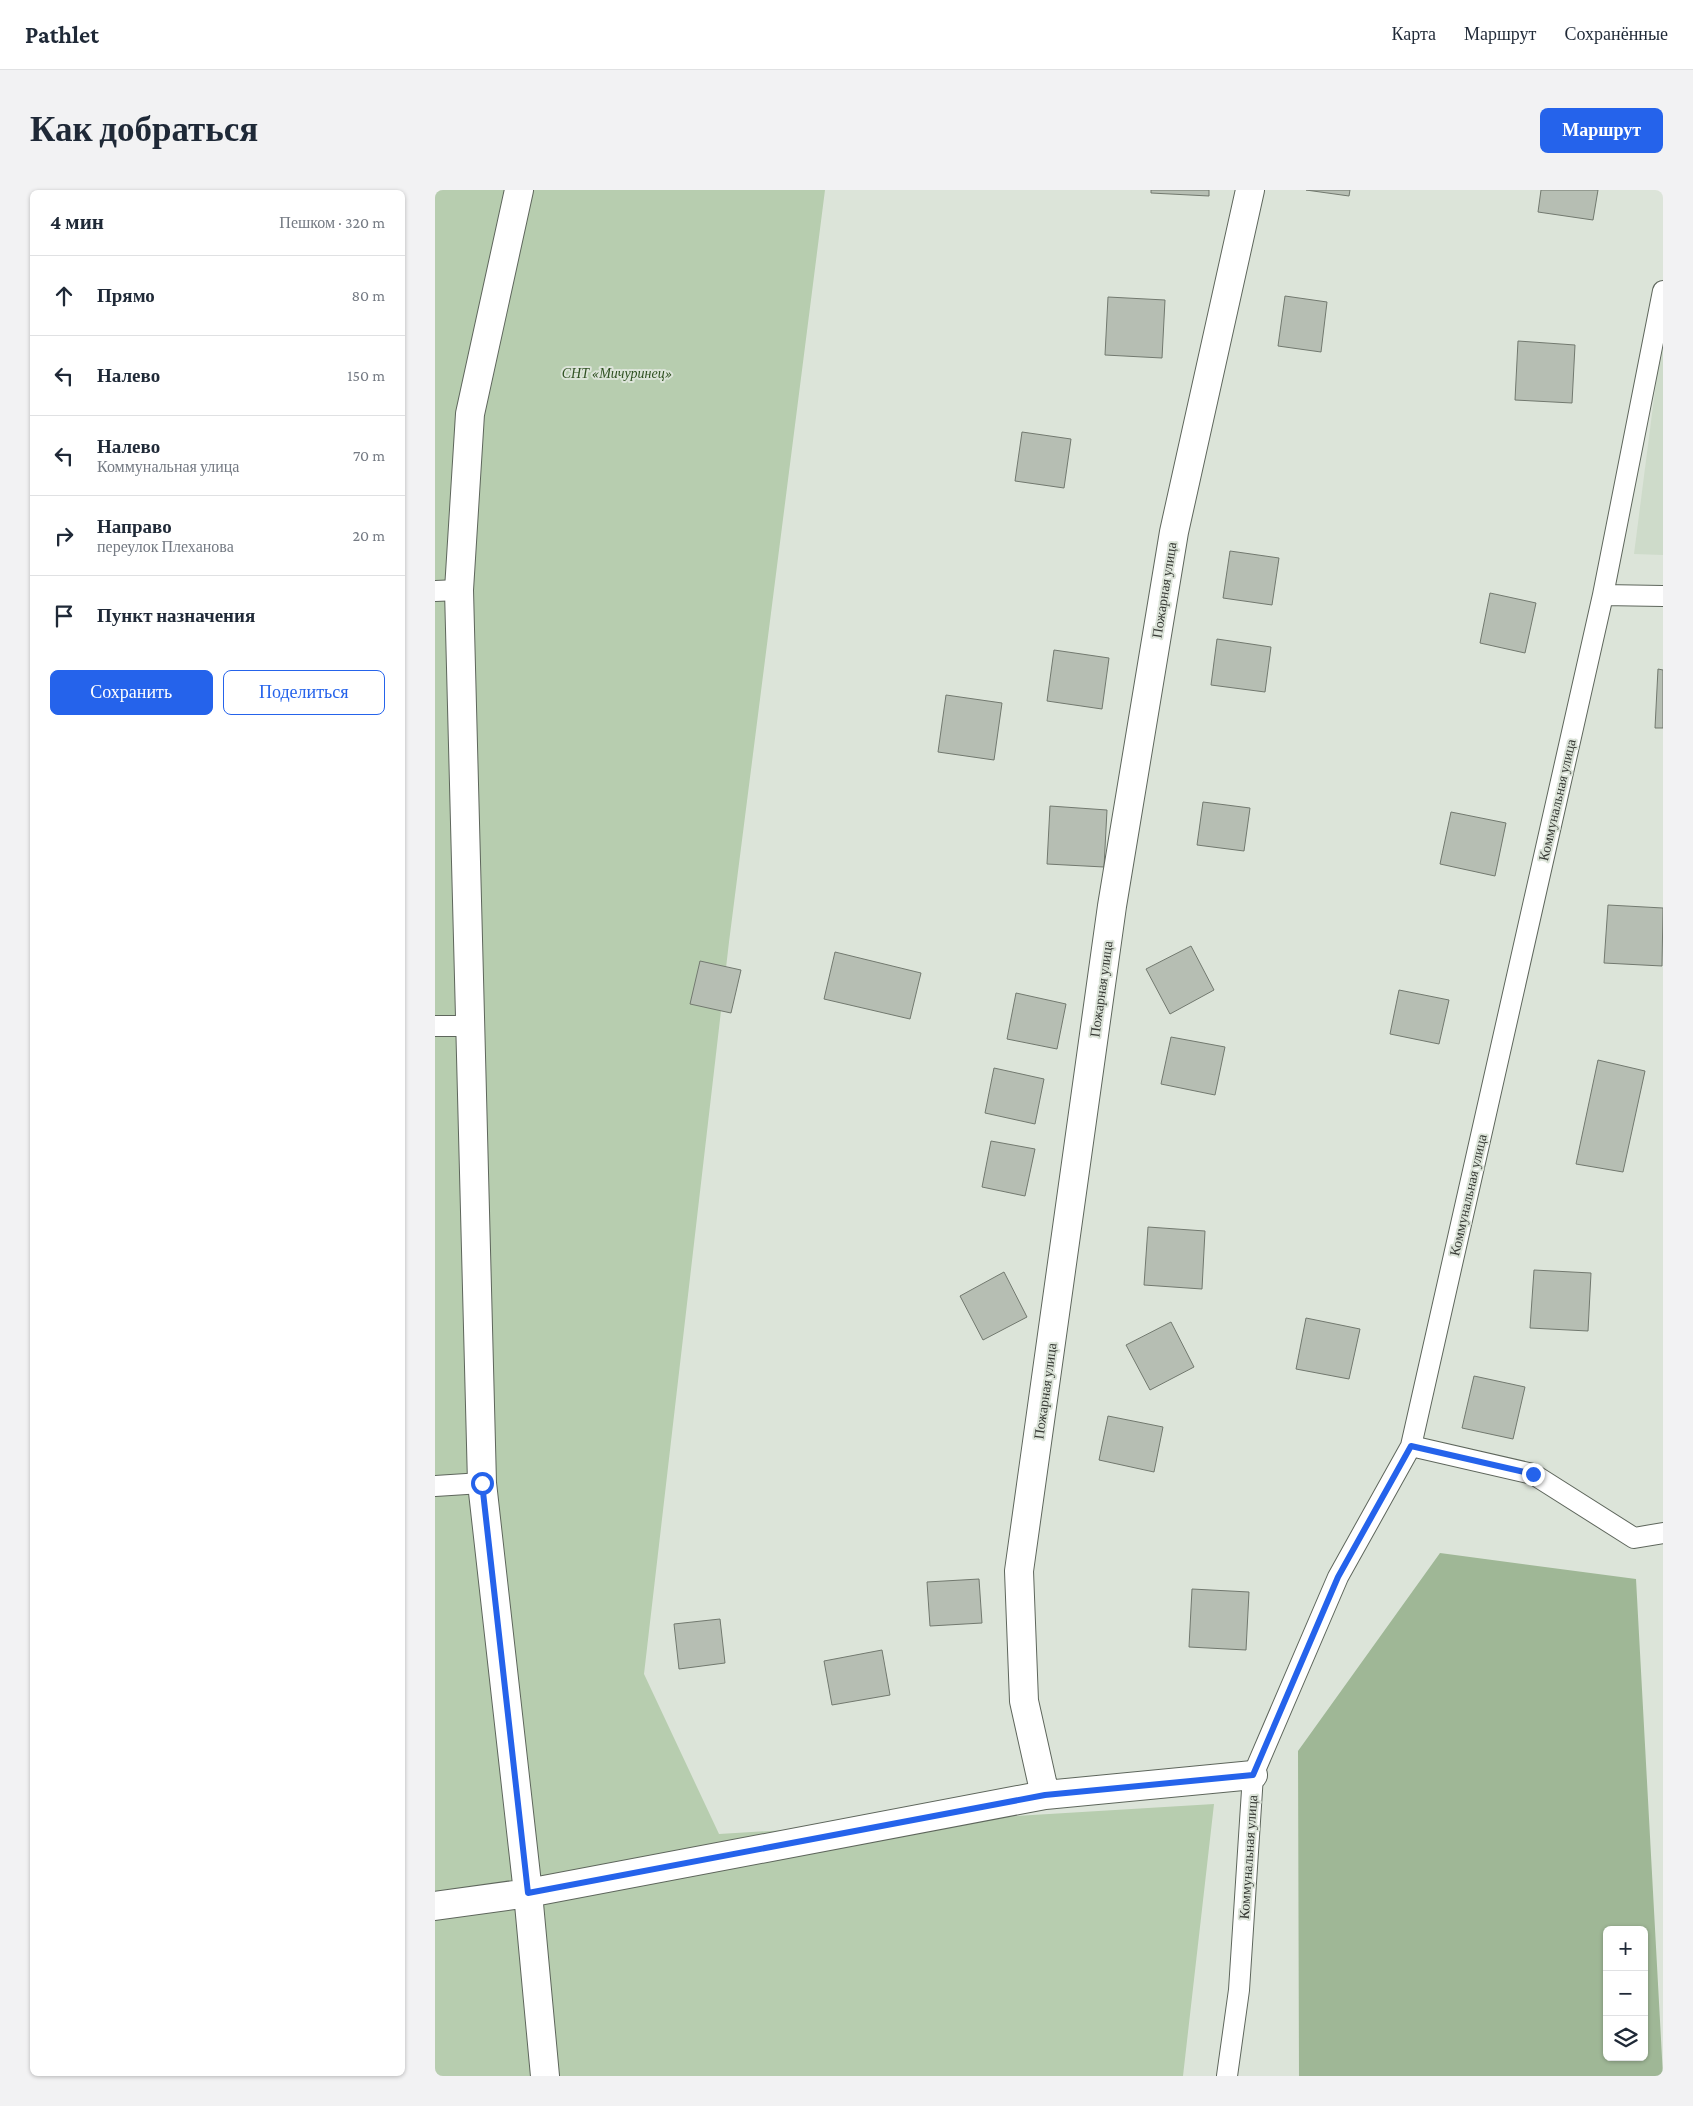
<!DOCTYPE html>
<html lang="ru">
<meta charset="utf-8">
<style>
:root{--surface:#fff;--page:#f2f2f3;--text:#1f2937;--muted:#747a83;--line:#e0e1e3;--accent:#2563eb}
body{margin:0;font-family:"Crimson Pro",serif;background:var(--page);color:var(--text)}
.controls{position:absolute;right:15px;bottom:15px;display:grid;overflow:hidden;border-radius:8px;box-shadow:0 1px 4px #0004}
.controls button{width:45px;height:45px;display:grid;place-items:center;padding:0;border:0;border-bottom:1px solid var(--line);background:var(--surface);color:var(--text);font:25px sans-serif}
.stop{position:absolute;width:15px;height:15px;margin:-11px;border:4px solid #2563eb;border-radius:50%;background:#fff}
.stop.end{background:#2563eb;border-color:#fff;box-shadow:0 1px 5px #0008}
.list{margin:0;padding:0;list-style:none}
h2{display:flex;justify-content:space-between;align-items:center;height:65px;margin:0;padding:0 20px;font-size:21px}
h2 small{font-size:16px;font-weight:400;color:var(--muted)}
.list li{display:grid;grid-template-columns:32px 1fr auto;gap:15px;align-items:center;box-sizing:border-box;height:80px;padding:0 20px;border-top:1px solid var(--line)}
.list b{display:block;font-size:19px;white-space:nowrap}
.list p{margin:0;font-size:16px;white-space:nowrap;color:var(--muted)}
.list em{font-size:16px;font-style:normal;color:var(--muted)}
.actions{display:flex;gap:10px;padding:15px 20px}
.actions a{flex:1;padding:11px 0;border:1px solid var(--accent);border-radius:8px;text-align:center;font-size:18px;color:var(--accent)}
.actions .main{background:var(--accent);color:#fff}
.icon{flex:none;width:28px;height:28px;fill:none;stroke:currentColor;stroke-width:2;stroke-linecap:round;stroke-linejoin:round}
.map{position:relative;flex:none;width:1228px;height:1886px;overflow:hidden;border-radius:8px}
header{display:flex;align-items:center;gap:30px;box-sizing:border-box;height:70px;padding:0 25px;background:var(--surface);border-bottom:1px solid var(--line)}
header strong{font-size:24px}
nav{display:flex;gap:28px;margin-inline-start:auto;font-size:18px}
.intro{display:flex;align-items:center;justify-content:space-between;box-sizing:border-box;height:120px;padding:0 30px}
h1{margin:0;font-size:35px}
.button{padding:12px 22px;border-radius:8px;background:var(--accent);color:#fff;font-size:18px;font-weight:700}
main{display:flex;gap:30px;padding:0 30px}
aside{flex:1;background:var(--surface);border-radius:8px;box-shadow:0 1px 4px #0004}
.map>svg:first-child{display:block}
.built{fill:#cedbca}
.green{fill:#b7cdaf}
.forest{fill:#9fb796;fill-rule:evenodd}
.building{fill:#b6beb3;stroke:#72796f}
.lines{fill:none;stroke-linecap:round;stroke-linejoin:round}
.service-casing{stroke:#5e665c;stroke-width:22}
.minor-casing{stroke:#5e665c;stroke-width:30}
.service{stroke:#fff;stroke-width:20}
.minor{stroke:#fff;stroke-width:28}
.route{stroke:#2563eb;stroke-width:6}
.labels{text-anchor:middle;stroke-width:4;stroke-linejoin:round;paint-order:stroke}
.park-label{font-size:14px;font-style:italic;fill:#2f5122;stroke:#dce4d9}
.street-label{font-size:14px;fill:#353833;stroke:#dce4d9}
</style>
<header>
<strong>Pathlet</strong>
<nav><a>Карта</a><a>Маршрут</a><a>Сохранённые</a></nav>
</header>
<div class="intro"><h1>Как добраться</h1><a class="button">Маршрут</a></div>
<main>
<aside>
<h2>4 мин<small>Пешком · 320 m</small></h2>
<ul class="list">
<li><svg class="icon" aria-label="ahead" viewBox="0 0 24 24"><path d="M12 20V5M6 11l6-6 6 6"/></svg><div><b>Прямо</b></div><em>80 m</em></li>
<li><svg class="icon" aria-label="left" viewBox="0 0 24 24"><path d="M17 20v-9H6M10 6l-5 5 5 5"/></svg><div><b>Налево</b></div><em>150 m</em></li>
<li><svg class="icon" aria-label="left" viewBox="0 0 24 24"><path d="M17 20v-9H6M10 6l-5 5 5 5"/></svg><div><b>Налево</b><p>Коммунальная улица</p></div><em>70 m</em></li>
<li><svg class="icon" aria-label="right" viewBox="0 0 24 24"><path d="M7 20v-9h11M14 6l5 5-5 5"/></svg><div><b>Направо</b><p>переулок Плеханова</p></div><em>20 m</em></li>
<li><svg class="icon" aria-label="arrive" viewBox="0 0 24 24"><path d="M6 21V4h12l-3 4 3 4H6"/></svg><div><b>Пункт назначения</b></div></li>
</ul>
<div class="actions"><a class="main">Сохранить</a><a>Поделиться</a></div>
</aside>
<div class="map">
<svg width="1228" height="1886" viewBox="0 0 1228 1886">
<rect width="100%" height="100%" fill="#dce4d9"/>
<path class="built" d="M1228 138V365L1199 364Z"/>
<path class="green" d="M0 0H390L294 752 209 1484 284 1644 779 1614 748 1886H0Z"/>
<path class="forest" d="M1005 1363 1201 1389 1228 1886H864L863 1561ZM1172 1740H1209V1867H1172Z"/>
<path class="building" d="M716 0H774V6L716 3Z
M871 0H915L914 6Z
M1106 0H1163L1158 30 1103 22Z
M850 106 892 112 886 162 843 156Z
M673 107 730 110 727 168 670 165Z
M1083 151 1140 155 1137 213 1080 210Z
M587 242 636 249 629 298 580 291Z
M795 361 844 368 837 415 788 408Z
M1055 403 1101 413 1090 463 1045 453Z
M782 449 836 457 830 502 776 495Z
M619 460 674 468 667 519 612 511Z
M1223 479 1228 480V538H1220Z
M511 505 567 513 559 570 503 562Z
M768 612 815 618 809 661 762 655Z
M615 616 672 620 669 677 612 674Z
M1016 622 1071 633 1060 686 1005 674Z
M1173 715 1228 718 1227 776 1169 773Z
M756 756 779 800 735 824 711 779Z
M400 762 486 783 475 829 389 809Z
M265 771 306 780 296 823 255 814Z
M964 800 1014 810 1004 854 955 844Z
M581 803 631 814 622 859 572 849Z
M736 847 790 857 780 905 726 894Z
M1163 870 1210 881 1188 982 1141 974Z
M559 878 609 889 600 934 550 923Z
M556 951 600 959 590 1006 547 997Z
M713 1037 770 1041 767 1099 709 1095Z
M1099 1080 1156 1083 1153 1141 1095 1138Z
M569 1082 592 1127 548 1150 525 1106Z
M871 1128 925 1139 914 1189 861 1179Z
M736 1132 759 1177 715 1200 691 1155Z
M1039 1186 1090 1197 1078 1249 1027 1238Z
M673 1226 728 1237 719 1282 664 1270Z
M544 1389 547 1433 495 1436 492 1392Z
M757 1399 814 1402 811 1460 754 1457Z
M285 1429 290 1473 244 1479 239 1434Z
M447 1460 455 1505 397 1515 389 1471Z"/>
<g class="lines">
<defs>
<path id="service" d="M0 401 24 400
M1168 405 1228 406
M0 836H34
M976 1256 1098 1284 1199 1348 1228 1343
M0 1296 47 1293
M792 1886 804 1800 818 1585 903 1387 976 1256 1168 405 1228 101"/>
<path id="minor" d="M84 0 35 224 24 400 47 1293 93 1703 110 1886
M610 1605 589 1511 584 1381 677 716 739 342 815 0
M0 1716 93 1703 610 1605 818 1585"/>
</defs>
<use href="#service" class="service-casing"/>
<use href="#minor" class="minor-casing"/>
<use href="#service" class="service"/>
<use href="#minor" class="minor"/>
</g>
<g class="lines">
<path class="route" d="M47 1293 93 1703 610 1605 818 1585 903 1387 976 1256 1098 1284"/>
</g>
<g class="labels">
<g class="park-label">
<text x="182" y="188">СНТ «Мичуринец»</text>
</g>
<g class="street-label">
<text transform="translate(729 400) rotate(-81)" y="5">Пожарная улица</text>
<text transform="translate(1122 610) rotate(-77)" y="5">Коммунальная улица</text>
<text transform="translate(666 799) rotate(-82)" y="5">Пожарная улица</text>
<text transform="translate(1033 1005) rotate(-77)" y="5">Коммунальная улица</text>
<text transform="translate(610 1201) rotate(-82)" y="5">Пожарная улица</text>
<text transform="translate(813 1667) rotate(-86)" y="5">Коммунальная улица</text>
</g>
</g>
</svg>
<div class="controls">
<button>+</button>
<button>−</button>
<button><svg class="icon" aria-label="layers" viewBox="0 0 24 24"><path d="M12 4l9 5-9 5-9-5zM3 14l9 5 9-5"/></svg></button>
</div>
<div class="stop" style="left:47px;top:1293px"></div>
<div class="stop end" style="left:1098px;top:1284px"></div>
</div>
</main>
